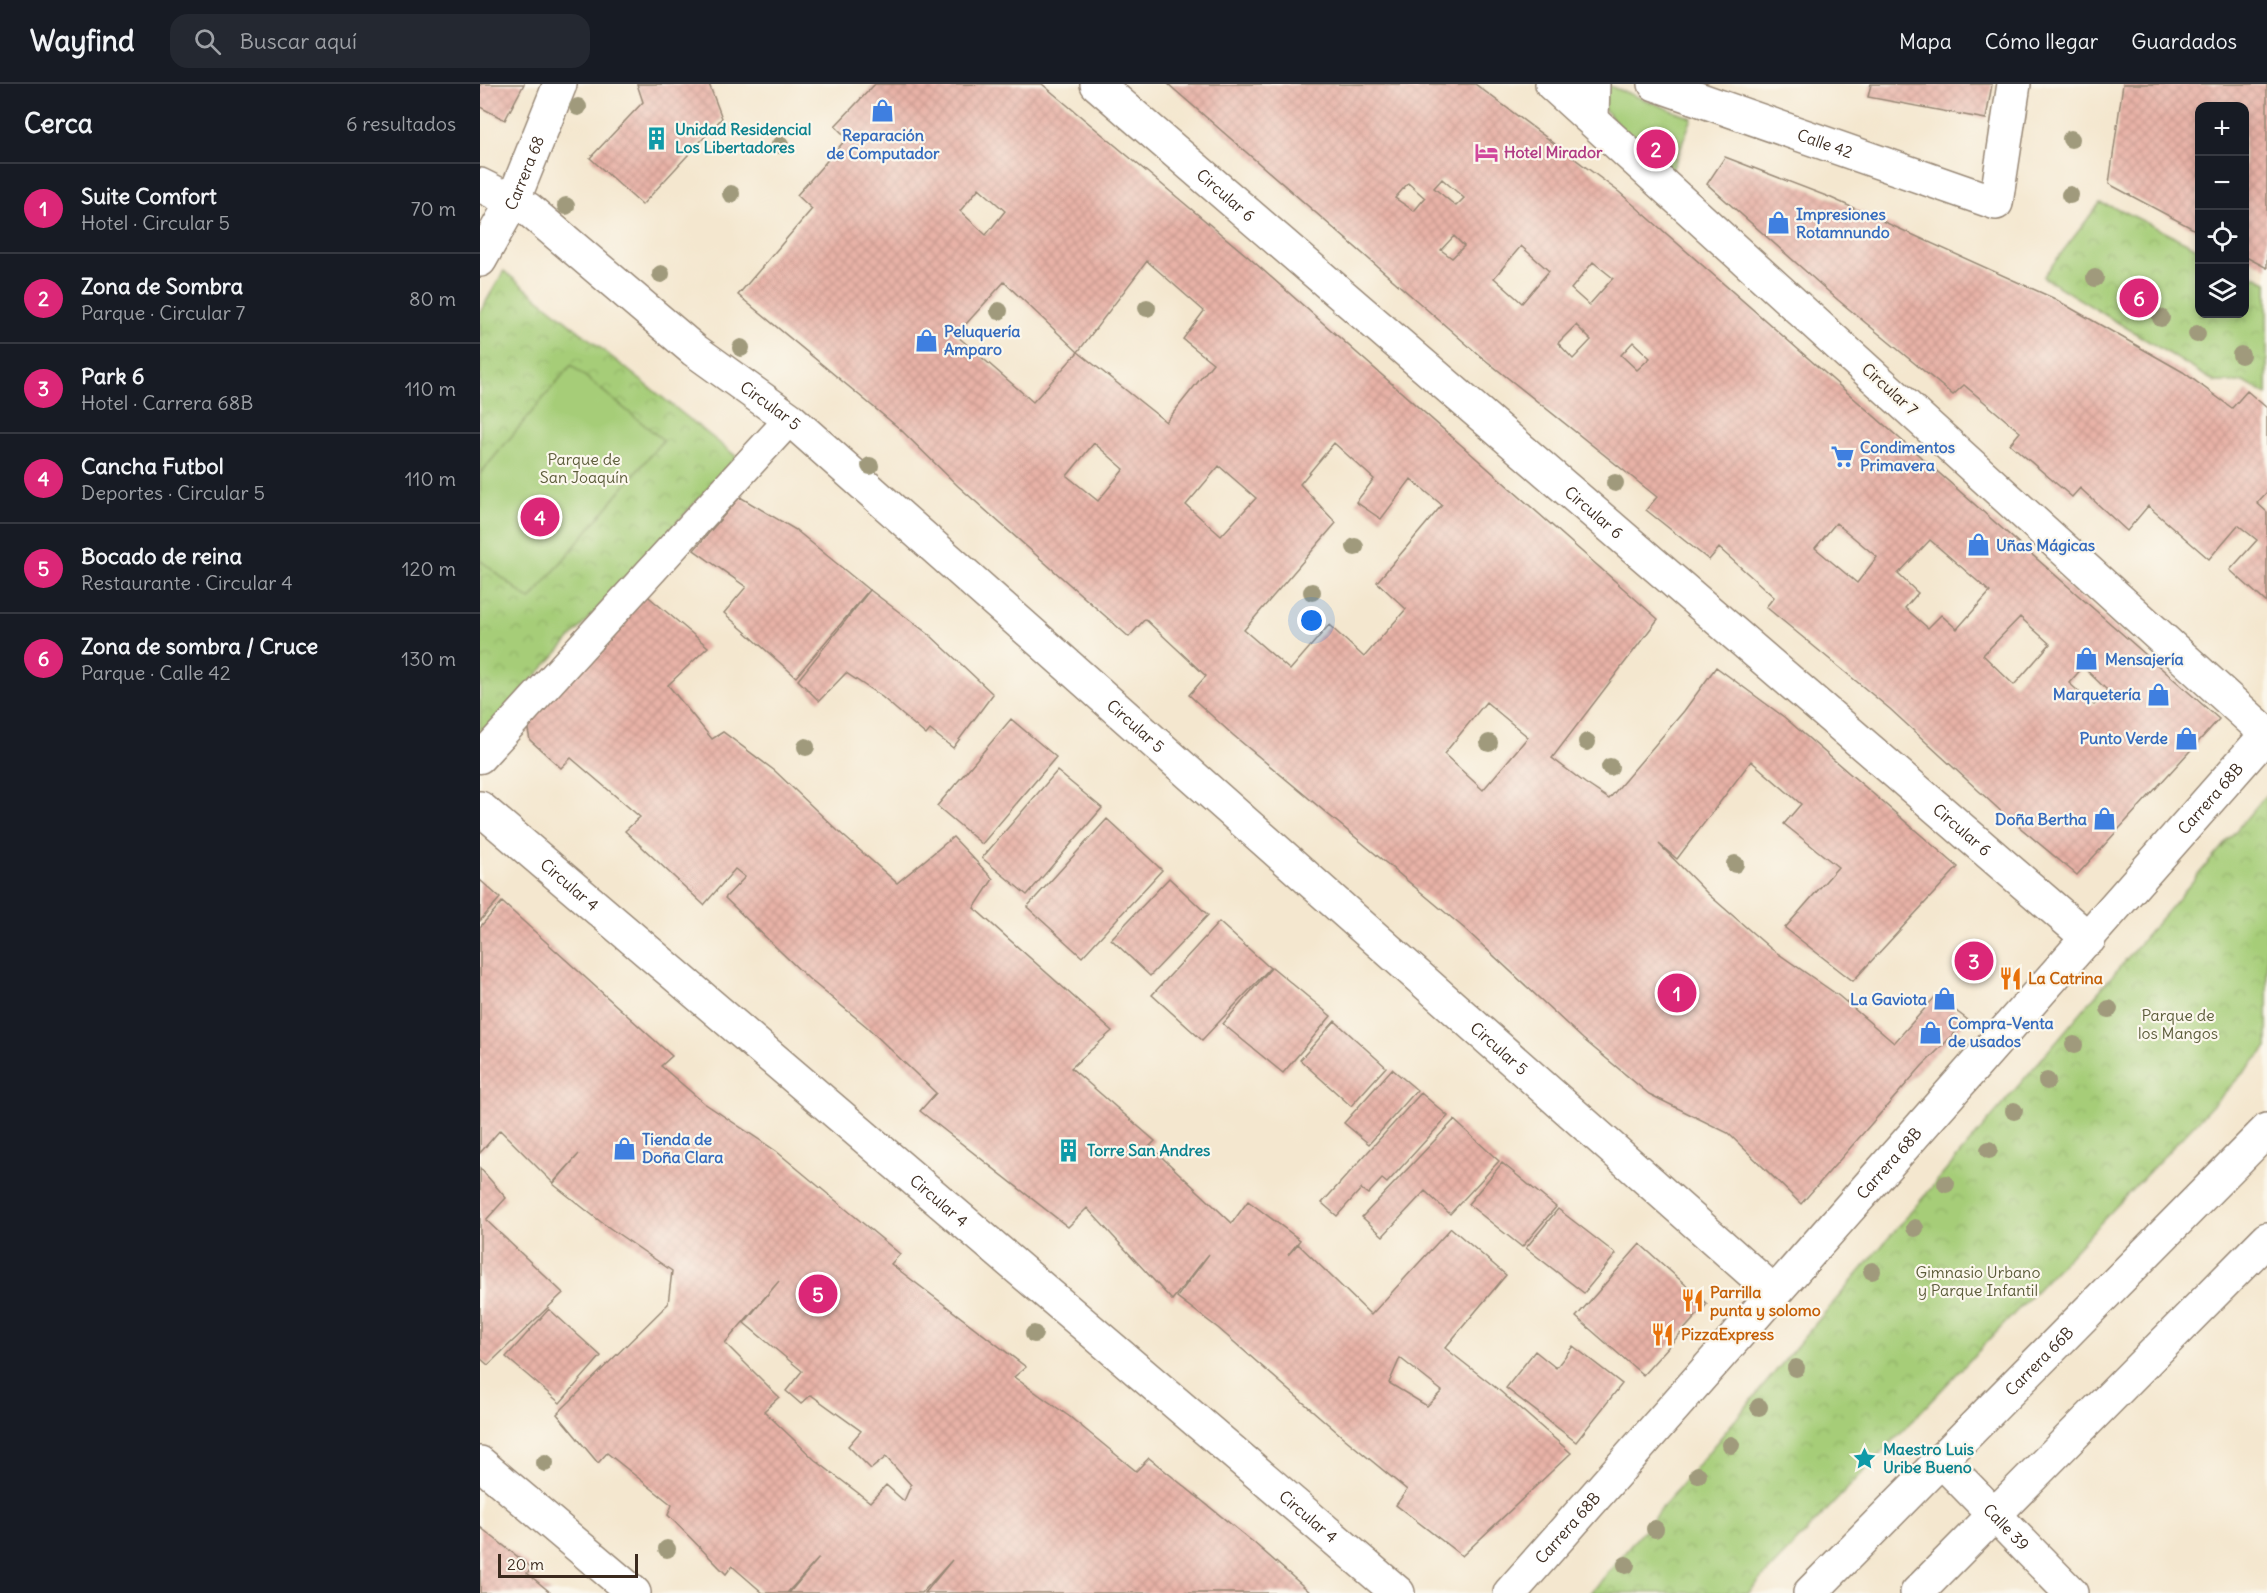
<!DOCTYPE html>
<html lang="es">
<meta charset="utf-8">
<style>
:root{--surface:#171b24;--page:#242831;--text:#f1f3f6;--muted:#9ea1a6;--line:#363941;--accent:#db2777}
body{margin:0;font-family:Delius,sans-serif;background:var(--page);color:var(--text)}
.controls{position:absolute;right:18px;top:18px;display:grid;overflow:hidden;border-radius:12px;box-shadow:0 3px 9px #0003}
.controls button{width:54px;height:54px;display:grid;place-items:center;padding:0;border:0;border-bottom:2px solid var(--line);background:var(--surface);color:var(--text);font:30px sans-serif}
.scale{position:absolute;left:18px;bottom:15px;width:140px;box-sizing:border-box;padding-left:6px;border:3px solid #3b2a1e;border-top:0;font-size:16px;line-height:21px;white-space:nowrap;color:#3b2a1e;-webkit-text-stroke:4px #fbf7ec;paint-order:stroke}
.you{position:absolute;left:832px;top:537px;width:21px;height:21px;margin:-15px;border:4px solid #fff;border-radius:50%;background:#1a73e8;box-shadow:0 0 0 9px #1a73e833}
.badge{display:grid;place-items:center;width:39px;height:39px;border-radius:50%;background:var(--accent);color:#fff;font-size:20px;font-weight:700}
.pin{position:absolute;translate:-50% -50%;border:3px solid #fff;box-shadow:0 2px 6px #0006}
.list{margin:0;padding:0;list-style:none}
h2{display:flex;justify-content:space-between;align-items:center;height:78px;margin:0;padding:0 24px;font-size:26px}
h2 small{font-size:20px;font-weight:400;color:var(--muted)}
.list li{display:grid;grid-template-columns:39px 1fr auto;gap:18px;align-items:center;box-sizing:border-box;height:90px;padding:0 24px;border-top:2px solid var(--line)}
.list b{display:block;font-size:22px;white-space:nowrap}
.list p{margin:0;font-size:20px;white-space:nowrap;color:var(--muted)}
.list em{font-size:20px;font-style:normal;color:var(--muted)}
.icon{flex:none;width:33px;height:33px;fill:none;stroke:currentColor;stroke-width:2;stroke-linecap:round;stroke-linejoin:round}
.map{position:relative;flex:none;width:1787px;height:1509px;overflow:hidden}
header{display:flex;align-items:center;gap:36px;box-sizing:border-box;height:84px;padding:0 30px;background:var(--surface);border-bottom:2px solid var(--line)}
header strong{font-size:28px}
nav{display:flex;gap:33px;margin-inline-start:auto;font-size:21px}
.search{width:420px;height:54px;background:var(--page);display:flex;align-items:center;gap:15px;box-sizing:border-box;padding:0 21px;border-radius:18px;color:var(--muted);font-size:22px}
main{display:flex}
aside{flex:1;background:var(--surface)}
.map>svg:first-child{display:block}
.park{fill:url(#park-crowns);stroke:#707c4b;stroke-width:1.5}
.garden{fill:#a6cd78;stroke:#707c4b;stroke-width:1.5}
.building{fill:url(#building-cross-hatch);fill-rule:evenodd}
.lines{fill:none;stroke-linecap:round;stroke-linejoin:round}
.pedestrian-casing{stroke:#988876;stroke-width:33}
.minor-casing{stroke:#988876;stroke-width:36}
.secondary-casing{stroke:#988876;stroke-width:36}
.pedestrian{stroke:#fff;stroke-width:30}
.minor{stroke:#fff;stroke-width:33}
.secondary{stroke:#fff;stroke-width:33}
.tree{fill:#a09a7c}
.labels{text-anchor:middle;stroke-width:4.5;stroke-linejoin:round;paint-order:stroke}
.culture-label{font-size:16px;font-weight:bold;fill:#0d838f;stroke:#fbf7ec;text-anchor:start}
.shop-label{font-size:16px;font-weight:bold;fill:#366cbe;stroke:#fbf7ec;text-anchor:start}
.street-label{font-size:16px;fill:#3b2a1e;stroke:#fbf7ec}
.hotel-label{font-size:16px;font-weight:bold;fill:#b23c85;stroke:#fbf7ec;text-anchor:start}
.park-label{font-size:16px;fill:#5b5b39;stroke:#fbf7ec}
.food-label{font-size:16px;font-weight:bold;fill:#c56008;stroke:#fbf7ec;text-anchor:start}
</style>
<header>
<strong>Wayfind</strong>
<div class="search"><svg class="icon" aria-label="search" viewBox="0 0 24 24"><circle cx="10" cy="10" r="6"/><path d="M15 15l6 6"/></svg>Buscar aquí</div>
<nav><a>Mapa</a><a>Cómo llegar</a><a>Guardados</a></nav>
</header>
<main>
<aside>
<h2>Cerca<small>6 resultados</small></h2>
<ul class="list">
<li><span class="badge">1</span><div><b>Suite Comfort</b><p>Hotel · Circular 5</p></div><em>70 m</em></li>
<li><span class="badge">2</span><div><b>Zona de Sombra</b><p>Parque · Circular 7</p></div><em>80 m</em></li>
<li><span class="badge">3</span><div><b>Park 6</b><p>Hotel · Carrera 68B</p></div><em>110 m</em></li>
<li><span class="badge">4</span><div><b>Cancha Futbol</b><p>Deportes · Circular 5</p></div><em>110 m</em></li>
<li><span class="badge">5</span><div><b>Bocado de reina</b><p>Restaurante · Circular 4</p></div><em>120 m</em></li>
<li><span class="badge">6</span><div><b>Zona de sombra / Cruce</b><p>Parque · Calle 42</p></div><em>130 m</em></li>
</ul>
</aside>
<div class="map">
<svg width="1787" height="1509" viewBox="0 0 1787 1509">
<defs>
<pattern id="park-crowns" width="20" height="18" patternUnits="userSpaceOnUse" patternTransform="scale(1.5)"><rect width="20" height="18" fill="#a6cd78"/><path d="M2 6a3 3 0 1 1 6 0M12 15a3 3 0 1 1 6 0" fill="none" stroke="#90b067"/></pattern>
<pattern id="building-cross-hatch" width="8" height="8" patternUnits="userSpaceOnUse" patternTransform="scale(1.5)"><rect width="8" height="8" fill="#e8b2a7"/><path d="M0 0l8 8M0 8l8-8" fill="none" stroke="#c8998f"/></pattern>
</defs>
<rect width="100%" height="100%" fill="#fbf7ec"/>
<filter id="ink" filterUnits="userSpaceOnUse"><feTurbulence type="fractalNoise" baseFrequency=".0167" numOctaves="2"/><feDisplacementMap in="SourceGraphic" scale="12" xChannelSelector="R" yChannelSelector="G"/><feConvolveMatrix kernelMatrix="1 2 1 2 8 2 1 2 1" color-interpolation-filters="sRGB"/></filter>
<filter id="wash" filterUnits="userSpaceOnUse"><feTurbulence type="fractalNoise" baseFrequency=".008" numOctaves="4" result="noise"/><feDisplacementMap in="SourceGraphic" scale="24" xChannelSelector="R" yChannelSelector="G"/><feGaussianBlur stdDeviation="1.35" result="paint"/><feColorMatrix in="noise" values="0 0 0 0 0 0 0 0 0 0 0 0 0 0 0 0 0 1.4 0 .05"/><feComposite in="paint" operator="in"/></filter>
<g filter="url(#wash)">
<rect width="100%" height="100%" fill="#f4e7cf"/>
<path class="park" d="M1620 119 1641 126 1719 165 1720 230H1764L1765 187 1787 198V311L1764 298H1735L1563 193Z
M24 187 257 373 0 653V228Z
M1787 710V964L1268 1509H1111L1325 1252Z"/>
<path class="garden" d="M1124 0 1212 34 1188 97 1109 8Z
M91 281 183 356 50 516 0 476V390Z"/>
<g id="blocks">
<path class="building" d="M0 0H44L25 36 0 23Z
M157 0H229L242 34 162 121 110 74 163 18Z
M395 0H562L766 171 1178 535 1072 674 1105 699 1129 715 1204 627 1236 583 1304 633 1478 783 1373 897 1305 844 1358 783 1304 740 1321 720 1271 677 1197 775 1179 760 1228 810 1290 864 1359 912 1414 959 1456 912 1488 936 1442 982 1321 1120 1248 1049 1169 1010 1103 955 985 845 753 651 709 611 726 592 665 535 649 553 478 402 420 345 258 211 332 125 317 111 367 54 355 42ZM499 104 525 127 506 151 480 127ZM667 177 724 227 703 255 733 279 686 338 598 268 553 318 476 251 524 198 598 268ZM614 359 644 385 618 417 587 392ZM854 359 894 395 876 418 901 435 931 395 962 421 897 498 926 525 884 573 849 541 810 586 764 546 856 439 820 400ZM739 382 776 414 741 452 706 421ZM1006 618 1048 653 1003 706 964 670Z
M688 0H995L1139 108 1739 635 1597 791 1525 731 1410 625 1286 523 1294 513 1239 464 1229 476 1166 426 1177 413 999 271ZM962 95 984 114 976 122 954 104ZM928 99 945 114 934 127 915 114ZM974 152 984 162 972 174 961 166ZM1041 162 1069 187 1042 219 1014 194ZM1113 178 1133 194 1109 221 1091 205ZM1096 241 1111 256 1093 275 1078 259ZM1153 258 1170 274 1157 286 1141 271ZM1356 439 1397 473 1377 499 1335 464ZM1450 456 1510 508 1477 545 1461 531 1448 544 1425 524 1438 509 1418 490ZM1540 533 1570 560 1534 601 1503 571ZM1603 583 1627 606 1614 621 1589 599Z
M1391 0H1512L1506 35 1388 13Z
M1643 0H1787V184L1764 172V22H1719V148L1629 100Z
M1245 73 1349 113 1573 214 1703 288 1752 324 1767 307 1787 324V408L1777 419 1787 428V519L1750 486 1777 456 1758 441 1729 475 1668 422 1647 447 1600 404 1592 413 1530 360 1540 348 1484 301 1473 311 1358 216 1227 100Z
M260 413 316 446 389 506 316 593 244 529 266 503 214 466Z
M390 506 451 552 513 610 473 664 450 646 446 651 402 613 366 589 339 617 318 596Z
M164 509 228 563 188 601 232 655 243 648 295 687 358 747 417 799 473 753 513 795 494 824 632 947 591 984 675 1057 670 1062 752 1139 768 1117 820 1156 808 1171 818 1160 891 1231 971 1144 1026 1191 965 1264 1020 1307 1091 1369 982 1472 916 1421 927 1406 864 1354 738 1244 697 1213 729 1170 692 1216 607 1124 588 1143 440 1027 456 1009 386 942 329 895 245 814 265 793 255 785 224 821 145 747 160 733 91 674 81 684 50 656 47 641ZM920 1274 962 1307 947 1322 909 1299Z
M531 635 576 673 502 760 457 722Z
M577 687 622 724 547 811 502 774Z
M627 735 682 786 602 873 547 823Z
M689 794 728 831 670 892 631 855Z
M0 796 20 814 0 837Z
M22 818 192 972 181 982 224 1019 296 1067 420 1170 411 1180 546 1283 534 1293 590 1333 656 1387 669 1374 773 1458 831 1509H445L472 1476 442 1509H309L339 1474 307 1509H283L252 1482 246 1490 188 1431 192 1421 127 1369 118 1379 77 1330 188 1220 192 1187 121 1138 73 1100 99 1070 73 1099 20 1046 0 1069V843ZM299 1197 264 1239 322 1287 306 1307 321 1320 331 1311 381 1347 368 1362 391 1385 406 1373 431 1401 424 1417 406 1401 390 1418 335 1376 284 1327 299 1313 245 1259Z
M739 838 790 884 722 956 672 911Z
M792 883 851 932 803 989 743 940Z
M855 937 906 983 871 1022 820 976Z
M912 985 937 1006 889 1060 864 1039Z
M941 1009 968 1032 907 1099 902 1095 888 1110 881 1105 857 1132 842 1119Z
M974 1036 1019 1077 970 1130 945 1107 903 1152 882 1133Z
M1022 1079 1076 1123 1042 1163 988 1120Z
M0 1084 26 1114 6 1136 83 1209 8 1281 0 1274Z
M1078 1125 1136 1170 1104 1209 1046 1164Z
M1160 1160 1227 1220 1163 1291 1096 1233Z
M69 1225 121 1272 80 1319 26 1273Z
M1093 1262 1142 1300 1096 1358 1026 1304 1055 1267 1076 1284Z
M0 1443 52 1484 47 1489 71 1509H0Z"/>
</g>
</g>
<g filter="url(#ink)">
<use href="#blocks" fill-opacity="0" stroke="#988876" stroke-width="1.5"/>
<g class="lines">
<defs>
<path id="pedestrian" d="M0 674 310 335"/>
<g id="minor">
<path id="s1" d="M617 0 1609 855"/>
<path id="s2" d="M1175 0 1516 119 1534 0"/>
<path d="M1112 33 1113 0"/>
<path id="s3" d="M0 101 48 125 214 266 310 335 1294 1208"/>
<path id="s4" d="M0 176 33 117 80 0"/>
<path id="s5" d="M0 724 918 1509"/>
<path id="s6" d="M1462 1377 1591 1509"/>
<path d="M0 1379 154 1509"/>
<path id="s7" d="M1030 1509 1787 650 1072 0"/>
</g>
<g id="secondary">
<path id="s8" d="M1330 1509 1787 1046"/>
<path d="M1437 1509 1787 1155"/>
</g>
</defs>
<use href="#pedestrian" class="pedestrian-casing"/>
<use href="#minor" class="minor-casing"/>
<use href="#secondary" class="secondary-casing"/>
<use href="#pedestrian" class="pedestrian"/>
<use href="#minor" class="minor"/>
<use href="#secondary" class="secondary"/>
</g>
<g class="tree">
<circle cx="98" cy="23" r="9"/>
<circle cx="1591" cy="55" r="9"/>
<circle cx="300" cy="61" r="9"/>
<circle cx="251" cy="110" r="9"/>
<circle cx="1590" cy="111" r="9"/>
<circle cx="86" cy="122" r="9"/>
<circle cx="181" cy="190" r="9"/>
<circle cx="1615" cy="194" r="9"/>
<circle cx="667" cy="224" r="9"/>
<circle cx="519" cy="227" r="9"/>
<circle cx="1681" cy="234" r="9"/>
<circle cx="1717" cy="250" r="9"/>
<circle cx="261" cy="264" r="9"/>
<circle cx="1761" cy="271" r="9"/>
<circle cx="390" cy="382" r="9"/>
<circle cx="1135" cy="399" r="9"/>
<circle cx="875" cy="463" r="9"/>
<circle cx="832" cy="508" r="9"/>
<circle cx="1107" cy="658" r="9"/>
<circle cx="1009" cy="659" r="9"/>
<circle cx="326" cy="663" r="9"/>
<circle cx="1130" cy="683" r="9"/>
<circle cx="1255" cy="780" r="9"/>
<circle cx="1629" cy="925" r="9"/>
<circle cx="1594" cy="961" r="9"/>
<circle cx="1567" cy="997" r="9"/>
<circle cx="1534" cy="1027" r="9"/>
<circle cx="1509" cy="1066" r="9"/>
<circle cx="1466" cy="1100" r="9"/>
<circle cx="1435" cy="1144" r="9"/>
<circle cx="1392" cy="1187" r="9"/>
<circle cx="554" cy="1250" r="9"/>
<circle cx="1316" cy="1284" r="9"/>
<circle cx="1279" cy="1323" r="9"/>
<circle cx="1251" cy="1361" r="9"/>
<circle cx="65" cy="1379" r="9"/>
<circle cx="1218" cy="1391" r="9"/>
<circle cx="1175" cy="1445" r="9"/>
<circle cx="187" cy="1465" r="9"/>
<circle cx="1146" cy="1481" r="9"/>
</g>
</g>
<defs>
<symbol id="shop-bare" viewBox="-9 -9 18 18"><path d="M-5-2.5h2.3a2.7 3.5 0 0 1 5.4 0H5L5.5 6h-11ZM-1.5-2.5h3a1.5 2.3 0 0 0-3 0Z" fill="#3f7fe0" stroke="#fbf7ec" stroke-width="2.5" paint-order="stroke"/></symbol>
<symbol id="building-bare" viewBox="-9 -9 18 18"><path d="M-4-6H4V6H1V3H-1V6H-4ZM-2.5-4.3h1.7v1.8h-1.7ZM.8-4.3h1.7v1.8H.8ZM-2.5-1h1.7V.8h-1.7ZM.8-1h1.7V.8H.8Z" fill="#0f9aa8" stroke="#fbf7ec" stroke-width="2.5" paint-order="stroke"/></symbol>
<symbol id="hotel-bare" viewBox="-9 -9 18 18"><path d="M-6-4.5h1.5V1H6V5H4.5V3h-9V5H-6ZM-4 0a1.8 1.8 0 1 1 3.6 0ZM.5 0V-2.5h3Q6-2.5 6 0Z" fill="#d1479c" stroke="#fbf7ec" stroke-width="2.5" paint-order="stroke"/></symbol>
<symbol id="supermarket-bare" viewBox="-9 -9 18 18"><path d="M-6-5.5h2.5l.6 2H6L4.5 2H-2.5L-4.4-4H-6ZM-1.5 3.2a1.3 1.3 0 1 0 .1 0ZM3 3.2a1.3 1.3 0 1 0 .1 0Z" fill="#3f7fe0" stroke="#fbf7ec" stroke-width="2.5" paint-order="stroke"/></symbol>
<symbol id="restaurant-bare" viewBox="-9 -9 18 18"><path d="M-5-6h1v4h1v-4h1v4h1v-4h1v5L-1.5 .5V6h-2V.5L-5-1ZM5-6V6H3V1.5H1.5Q1.5-4 5-6Z" fill="#e8710a" stroke="#fbf7ec" stroke-width="2.5" paint-order="stroke"/></symbol>
<symbol id="sight-bare" viewBox="-9 -9 18 18"><path d="M0-6L1.8-2.2L6-1.7L2.9 1.2L3.7 5.4L0 3.3L-3.7 5.4L-2.9 1.2L-6-1.7L-1.8-2.2Z" fill="#0f9aa8" stroke="#fbf7ec" stroke-width="2.5" paint-order="stroke"/></symbol>
</defs>
<g fill-rule="evenodd">
<use href="#shop-bare" x="386" y="10" width="33" height="33"/>
<use href="#building-bare" x="160" y="38" width="33" height="33"/>
<use href="#hotel-bare" x="990" y="52" width="33" height="33"/>
<use href="#shop-bare" x="1282" y="122" width="33" height="33"/>
<use href="#shop-bare" x="430" y="240" width="33" height="33"/>
<use href="#supermarket-bare" x="1346" y="356" width="33" height="33"/>
<use href="#shop-bare" x="1482" y="444" width="33" height="33"/>
<use href="#shop-bare" x="1590" y="558" width="33" height="33"/>
<use href="#shop-bare" x="1662" y="594" width="33" height="33"/>
<use href="#shop-bare" x="1690" y="638" width="33" height="33"/>
<use href="#shop-bare" x="1608" y="718" width="33" height="33"/>
<use href="#restaurant-bare" x="1514" y="878" width="33" height="33"/>
<use href="#shop-bare" x="1448" y="898" width="33" height="33"/>
<use href="#shop-bare" x="1434" y="932" width="33" height="33"/>
<use href="#shop-bare" x="128" y="1048" width="33" height="33"/>
<use href="#building-bare" x="572" y="1050" width="33" height="33"/>
<use href="#restaurant-bare" x="1196" y="1200" width="33" height="33"/>
<use href="#restaurant-bare" x="1166" y="1234" width="33" height="33"/>
<use href="#sight-bare" x="1368" y="1358" width="33" height="33"/>
</g>
<g class="labels">
<g class="culture-label">
<text x="195" y="51">Unidad Residencial<tspan x="195" dy="18">Los Libertadores</tspan></text>
<text x="607" y="1072">Torre San Andres</text>
<text x="1403" y="1371">Maestro Luis<tspan x="1403" dy="18">Uribe Bueno</tspan></text>
</g>
<g class="shop-label">
<text x="403" y="57" text-anchor="middle">Reparación<tspan x="403" dy="18">de Computador</tspan></text>
<text x="1316" y="136">Impresiones<tspan x="1316" dy="18">Rotamnundo</tspan></text>
<text x="464" y="253">Peluquería<tspan x="464" dy="18">Amparo</tspan></text>
<text x="1380" y="369">Condimentos<tspan x="1380" dy="18">Primavera</tspan></text>
<text x="1516" y="467">Uñas Mágicas</text>
<text x="1625" y="581">Mensajería</text>
<text x="1661" y="616" text-anchor="end">Marquetería</text>
<text x="1688" y="660" text-anchor="end">Punto Verde</text>
<text x="1607" y="741" text-anchor="end">Doña Bertha</text>
<text x="1447" y="921" text-anchor="end">La Gaviota</text>
<text x="1468" y="945">Compra-Venta<tspan x="1468" dy="18">de usados</tspan></text>
<text x="162" y="1061">Tienda de<tspan x="162" dy="18">Doña Clara</tspan></text>
</g>
<g class="street-label">
<text dy="6" stroke="none"><textPath href="#s2" startOffset="180">Calle 42</textPath></text>
<text dy="6" stroke="none"><textPath href="#s4" startOffset="98">Carrera 68</textPath></text>
<text dy="6" stroke="none"><textPath href="#s1" startOffset="170">Circular 6</textPath></text>
<text transform="translate(1410 305) rotate(42)" y="6">Circular 7</text>
<text dy="6" stroke="none"><textPath href="#s3" startOffset="366">Circular 5</textPath></text>
<text dy="6" stroke="none"><textPath href="#s1" startOffset="656">Circular 6</textPath></text>
<text dy="6" stroke="none"><textPath href="#s3" startOffset="852">Circular 5</textPath></text>
<text dy="6" stroke="none"><textPath href="#s7" startOffset="1059">Carrera 68B</textPath></text>
<text dy="6" stroke="none"><textPath href="#s1" startOffset="1142">Circular 6</textPath></text>
<text dy="6" stroke="none"><textPath href="#s5" startOffset="118">Circular 4</textPath></text>
<text dy="6" stroke="none"><textPath href="#s3" startOffset="1338">Circular 5</textPath></text>
<text dy="6" stroke="none"><textPath href="#s7" startOffset="573">Carrera 68B</textPath></text>
<text dy="6" stroke="none"><textPath href="#s5" startOffset="604">Circular 4</textPath></text>
<text dy="6" stroke="none"><textPath href="#s8" startOffset="326">Carrera 66B</textPath></text>
<text dy="6" stroke="none"><textPath href="#s5" startOffset="1090">Circular 4</textPath></text>
<text dy="6" stroke="none"><textPath href="#s6" startOffset="92">Calle 39</textPath></text>
<text dy="6" stroke="none"><textPath href="#s7" startOffset="87">Carrera 68B</textPath></text>
</g>
<g class="hotel-label">
<text x="1024" y="74">Hotel Mirador</text>
</g>
<g class="park-label">
<text x="104" y="381">Parque de<tspan x="104" dy="18">San Joaquín</tspan></text>
<text x="1698" y="937">Parque de<tspan x="1698" dy="18">los Mangos</tspan></text>
<text x="1498" y="1194">Gimnasio Urbano<tspan x="1498" dy="18">y Parque Infantil</tspan></text>
</g>
<g class="food-label">
<text x="1548" y="900">La Catrina</text>
<text x="1230" y="1214">Parrilla<tspan x="1230" dy="18">punta y solomo</tspan></text>
<text x="1201" y="1256">PizzaExpress</text>
</g>
</g>
</svg>
<div class="controls">
<button>+</button>
<button>−</button>
<button><svg class="icon" aria-label="locate" viewBox="0 0 24 24"><circle cx="12" cy="12" r="6"/><path d="M12 2v4M12 18v4M2 12h4M18 12h4"/></svg></button>
<button><svg class="icon" aria-label="layers" viewBox="0 0 24 24"><path d="M12 4l9 5-9 5-9-5zM3 14l9 5 9-5"/></svg></button>
</div>
<div class="scale">20 m</div>
<div class="you"></div>
<div class="pin badge" style="left:1197px;top:909px">1</div>
<div class="pin badge" style="left:1176px;top:65px">2</div>
<div class="pin badge" style="left:1494px;top:877px">3</div>
<div class="pin badge" style="left:60px;top:433px">4</div>
<div class="pin badge" style="left:338px;top:1210px">5</div>
<div class="pin badge" style="left:1659px;top:214px">6</div>
</div>
</main>
